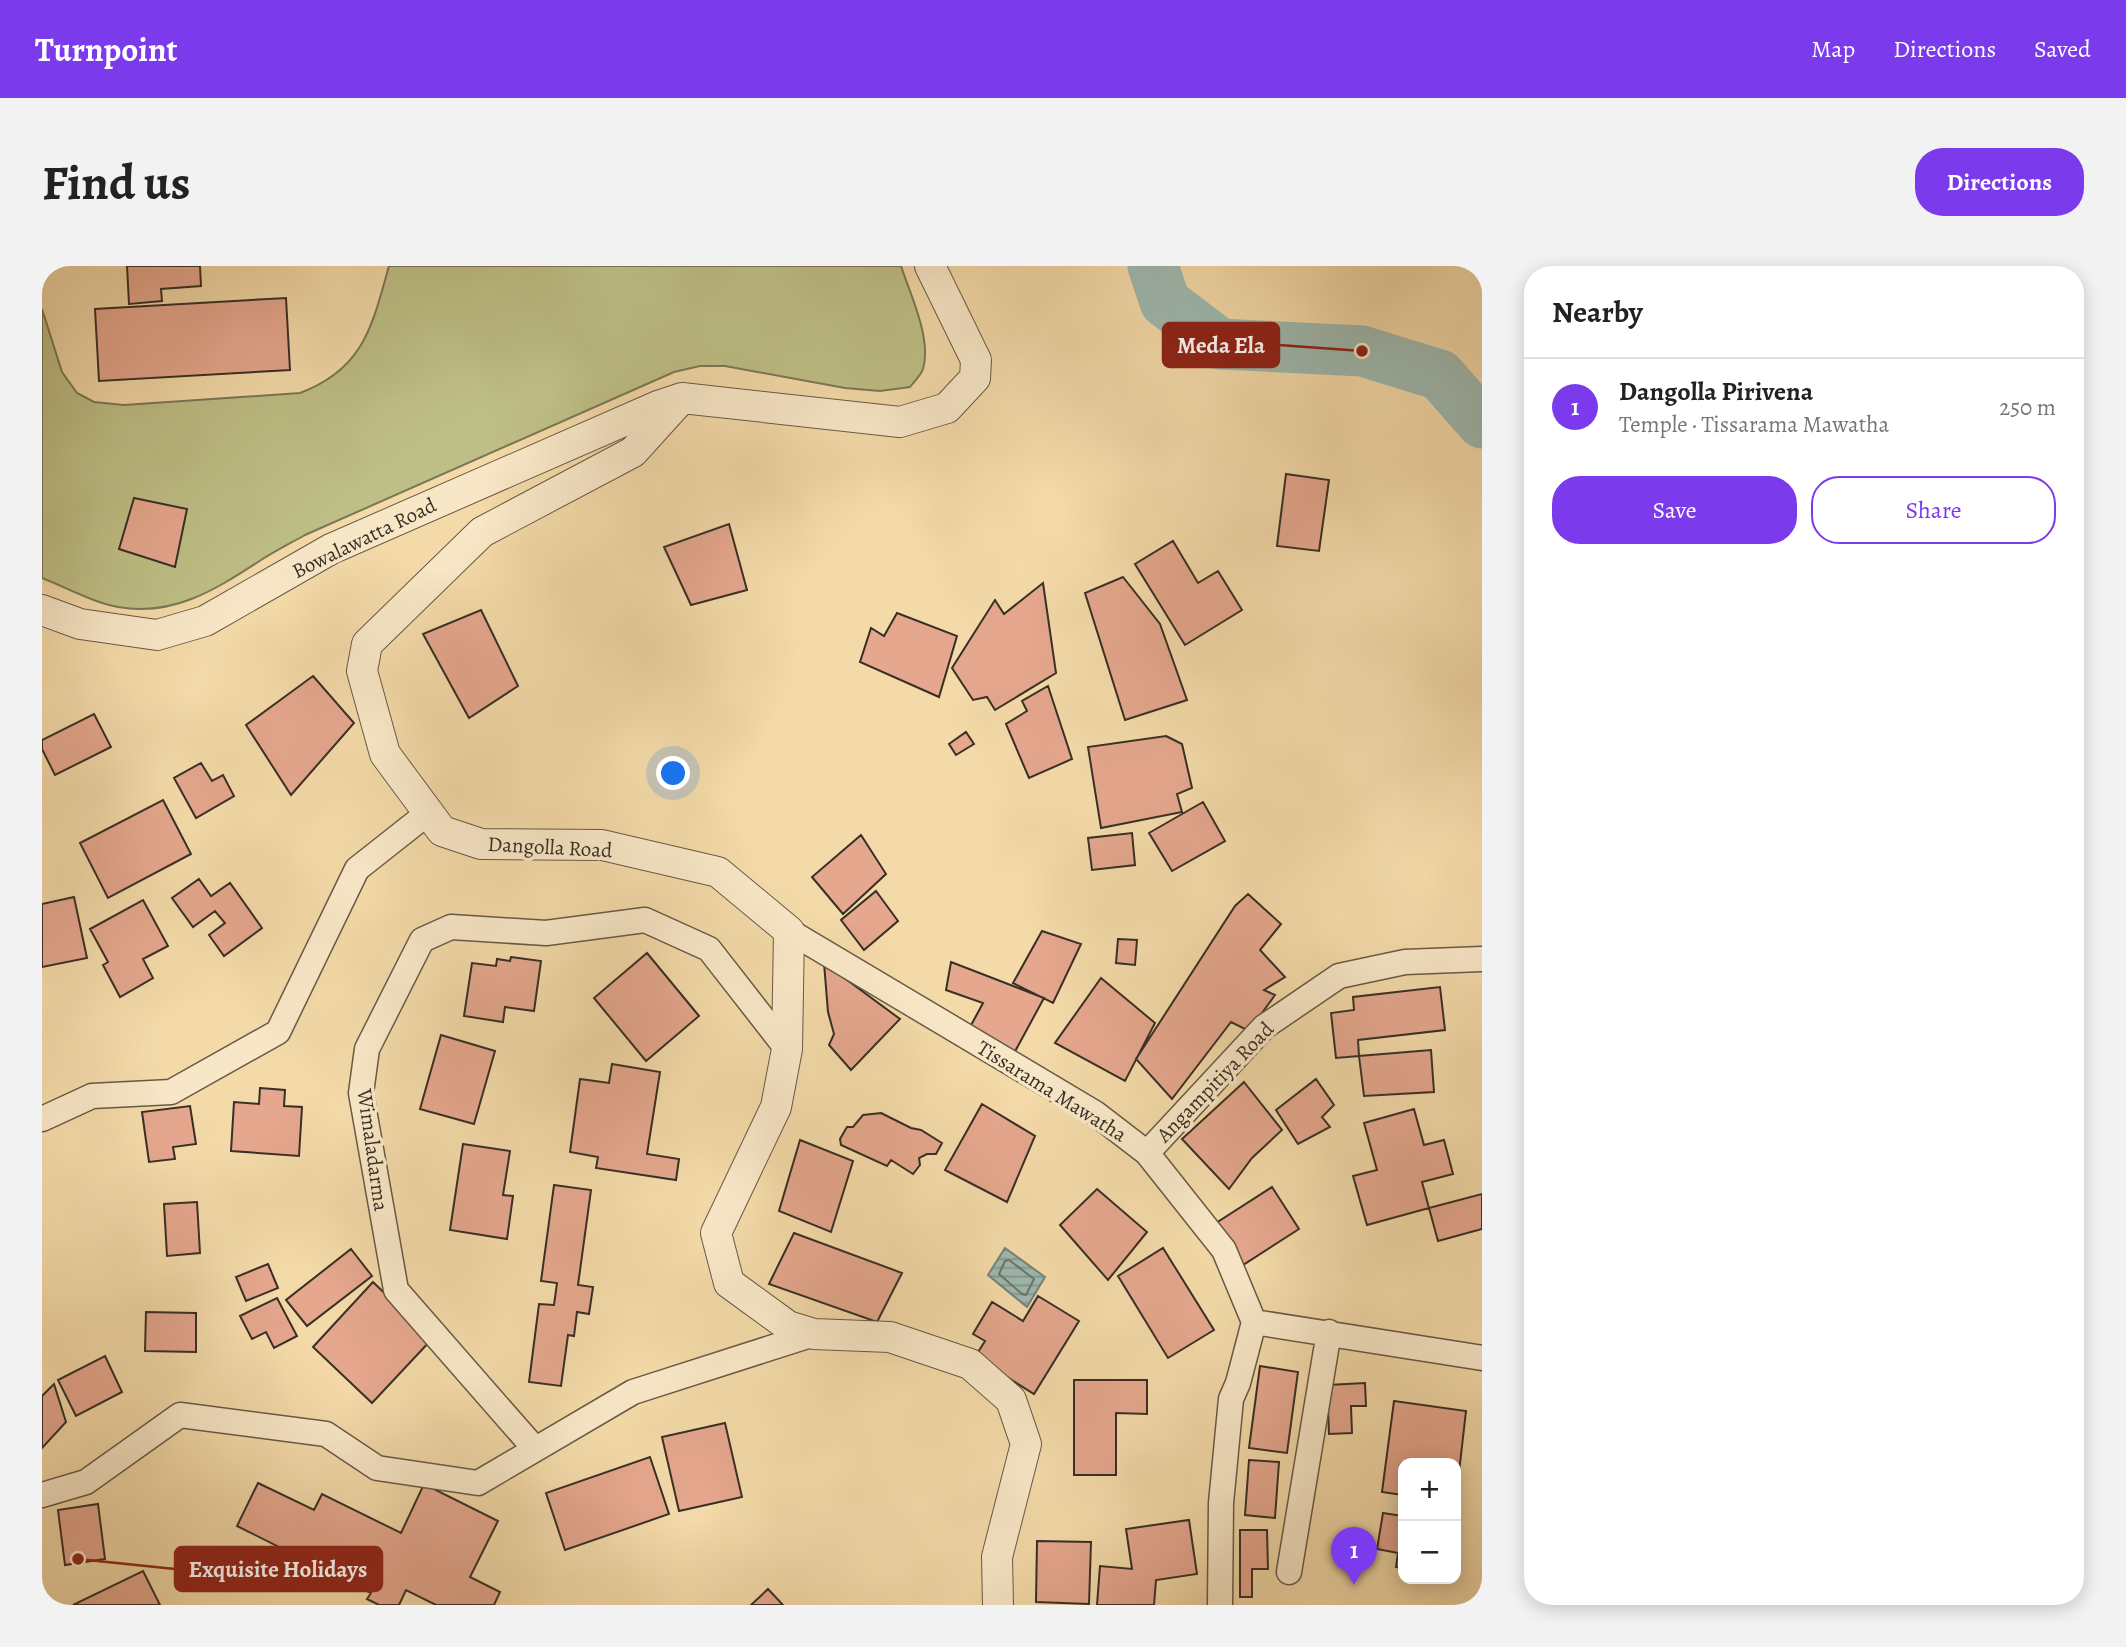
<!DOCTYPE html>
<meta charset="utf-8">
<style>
:root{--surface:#fff;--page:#f2f2f2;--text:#222;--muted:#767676;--line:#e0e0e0;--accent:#7c3aed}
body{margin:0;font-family:Alegreya,serif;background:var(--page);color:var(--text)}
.controls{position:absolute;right:21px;bottom:21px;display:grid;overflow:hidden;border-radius:14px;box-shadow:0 4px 18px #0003}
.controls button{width:63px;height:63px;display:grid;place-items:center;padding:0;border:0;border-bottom:2px solid var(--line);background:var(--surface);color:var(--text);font:35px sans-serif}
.you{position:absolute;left:632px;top:508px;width:24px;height:24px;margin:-18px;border:5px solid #fff;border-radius:50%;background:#1a73e8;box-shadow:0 0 0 10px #1a73e833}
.badge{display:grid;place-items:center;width:46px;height:46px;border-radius:50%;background:var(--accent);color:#fff;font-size:23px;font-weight:700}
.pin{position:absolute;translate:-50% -58px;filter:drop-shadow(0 2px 4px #0008)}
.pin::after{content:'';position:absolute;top:37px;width:24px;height:21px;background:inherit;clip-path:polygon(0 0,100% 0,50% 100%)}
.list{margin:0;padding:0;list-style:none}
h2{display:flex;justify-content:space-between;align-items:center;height:91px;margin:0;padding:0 28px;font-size:30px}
h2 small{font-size:23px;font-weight:400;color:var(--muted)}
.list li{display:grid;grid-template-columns:46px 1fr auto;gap:21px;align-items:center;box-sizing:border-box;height:98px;padding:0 28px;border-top:2px solid var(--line)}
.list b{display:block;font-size:26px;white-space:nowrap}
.list p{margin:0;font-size:23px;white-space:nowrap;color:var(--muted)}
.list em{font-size:23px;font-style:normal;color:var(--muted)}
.actions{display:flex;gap:14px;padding:21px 28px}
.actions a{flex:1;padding:16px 0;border:2px solid var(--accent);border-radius:28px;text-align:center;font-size:24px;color:var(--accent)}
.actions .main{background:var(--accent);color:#fff}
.map{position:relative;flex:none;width:1440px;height:1339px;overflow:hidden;border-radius:28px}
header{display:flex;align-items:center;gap:42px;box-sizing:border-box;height:98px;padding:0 35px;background:var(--accent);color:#fff}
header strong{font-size:33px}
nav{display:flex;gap:38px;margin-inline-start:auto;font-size:24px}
.intro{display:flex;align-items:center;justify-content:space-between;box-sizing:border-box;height:168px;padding:0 42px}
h1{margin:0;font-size:49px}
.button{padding:18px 32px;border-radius:28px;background:var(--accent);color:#fff;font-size:24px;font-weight:700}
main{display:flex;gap:42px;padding:0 42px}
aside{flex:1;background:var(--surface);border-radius:28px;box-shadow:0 4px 18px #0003}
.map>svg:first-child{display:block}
.green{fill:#bebf86;stroke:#7b7756;stroke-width:2}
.water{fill:url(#water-rules);stroke:#758278;stroke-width:2}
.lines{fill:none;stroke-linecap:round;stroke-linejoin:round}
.shore{stroke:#6b746a;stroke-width:2}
.river{stroke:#9eb9b0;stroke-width:51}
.building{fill:#e5a78e;stroke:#382f25;stroke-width:2}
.minor-casing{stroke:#675a46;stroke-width:27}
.tertiary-casing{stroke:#675a46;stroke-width:32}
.minor{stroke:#f8e7c7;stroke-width:24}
.tertiary{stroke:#f8e7c7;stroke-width:30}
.labels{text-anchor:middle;stroke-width:7;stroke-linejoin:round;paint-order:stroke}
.street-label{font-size:21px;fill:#382f25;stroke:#f8e7c7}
.leader{fill:none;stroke:#8f2418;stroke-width:2.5}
.callout-dot{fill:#8f2418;stroke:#f8e7c7;stroke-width:2.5}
.callout{fill:#8f2418;stroke:#8f2418;stroke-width:2.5}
.callout-label{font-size:23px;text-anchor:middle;font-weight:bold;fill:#fff}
</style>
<header>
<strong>Turnpoint</strong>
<nav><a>Map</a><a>Directions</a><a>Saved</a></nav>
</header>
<div class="intro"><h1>Find us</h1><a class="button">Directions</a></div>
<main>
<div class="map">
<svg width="1440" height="1339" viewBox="0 0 1440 1339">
<defs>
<pattern id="water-rules" width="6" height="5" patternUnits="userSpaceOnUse" patternTransform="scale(1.75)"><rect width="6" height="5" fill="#9eb9b0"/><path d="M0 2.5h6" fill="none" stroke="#82978f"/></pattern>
</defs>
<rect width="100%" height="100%" fill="#f4daa9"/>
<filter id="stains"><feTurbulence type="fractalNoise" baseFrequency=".00286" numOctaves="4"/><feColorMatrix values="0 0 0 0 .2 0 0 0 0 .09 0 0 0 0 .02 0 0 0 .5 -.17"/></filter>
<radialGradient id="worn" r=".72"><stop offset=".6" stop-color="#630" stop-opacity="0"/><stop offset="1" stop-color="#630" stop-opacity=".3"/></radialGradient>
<path class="green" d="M347 0H859C868 28 890 73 881 103 879 109 872 116 868 121L838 125 803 122 683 100H658L632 106 263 269C247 278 231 286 216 296 173 324 130 351 76 341 52 337 23 321 0 312V43L20 106 35 127 52 136 82 139 258 127C322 103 330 60 347 0Z"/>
<path class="water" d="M963 982 1003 1011 985 1041 946 1009Z"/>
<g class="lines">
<path class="shore" d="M967 994 992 1013 984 1029 980 1028 957 1008 963 995Z"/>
<path class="river" d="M1111 0 1123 36 1178 78 1320 85 1398 109 1440 157"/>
</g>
<path class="building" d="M85 0H158L159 20 119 23 120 35 87 38Z
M244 32 248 104 57 115 53 43Z
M1244 208 1287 214 1277 285 1235 280Z
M92 232 145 243 133 301 77 283Z
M687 258 705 324 649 339 622 281Z
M1131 275 1156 317 1176 305 1200 344 1143 379 1093 298Z
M1081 311 1118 358 1145 434 1083 454 1043 327Z
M1001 317 1014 407 953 444 945 431 931 434 910 402 953 334 962 348Z
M439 344 476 420 427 452 381 368Z
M855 347 915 370 897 431 818 396 829 362 842 370Z
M271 410 312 457 249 529 204 459Z
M1006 420 1030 493 987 512 964 458 985 445 980 435Z
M52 448 69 481 13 509 0 483V474Z
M924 466 932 478 914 489 907 478Z
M1124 470 1140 478 1150 522 1135 528 1140 546 1059 562 1046 481Z
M159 497 170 515 181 509 192 530 154 552 132 512Z
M121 534 149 588 66 632 38 577Z
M1161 536 1183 575 1130 605 1107 567Z
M1090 567 1093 599 1050 604 1046 572Z
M819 569 844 608 801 648 770 611Z
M157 613 169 630 188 617 220 662 182 690 167 669 183 657 173 645 151 661 130 632Z
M834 625 856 655 822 684 799 654Z
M1206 628 1239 658 1218 684 1243 711 1222 724 1233 729 1207 765 1189 756 1130 833 1094 793 1193 640Z
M32 631 45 692 0 701V638Z
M101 634 126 680 101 693 111 712 78 731 61 699 66 696 48 663Z
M1000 665 1039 678 1011 737 971 717Z
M1076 673 1095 674 1093 699 1074 697Z
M605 687 657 750 604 795 552 732Z
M469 691 499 695 492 745 463 741 461 756 422 750 430 697 454 700 455 693 468 695Z
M909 696 1002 732 970 791 927 763 941 737 904 724Z
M782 697 858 753 809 804 787 779 792 768 786 746Z
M1059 712 1113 757 1083 815 1013 777Z
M1398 721 1403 764 1316 774 1317 790 1294 792 1289 747 1312 744 1311 731Z
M399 769 453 785 432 858 378 843Z
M1389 784 1392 826 1322 830 1317 790Z
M570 798 618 806 605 888 637 893 634 914 554 902 556 891 528 886 538 813 567 817Z
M1274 813 1292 839 1280 851 1288 861 1256 878 1234 844Z
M1202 816 1240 864 1210 892 1187 923 1140 873Z
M218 822 243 824 242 840 260 841 257 890 189 885 192 836 217 838Z
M940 838 993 870 965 936 903 904Z
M148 840 154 878 131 881 133 893 107 896 100 846Z
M1372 843 1382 879 1402 874 1411 908 1380 916 1387 942 1325 959 1311 910 1335 904 1322 857Z
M839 847 869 862 879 864 900 877 894 888H885L877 892 878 899 871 908 849 894 845 900 799 879 798 873 805 861H811L821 849Z
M758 874 811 895 789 966 737 945Z
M421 878 468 885 461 929 471 930 465 973 408 964Z
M512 919 549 924 536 1019 551 1021 547 1048 535 1046 532 1070 526 1069 519 1120 487 1116 497 1038 512 1039 515 1017 499 1015Z
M1230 921 1257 963 1201 999 1174 957Z
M1055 923 1105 966 1066 1014 1018 959Z
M1440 928V963L1396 975 1387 942Z
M155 936 158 987 125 990 122 938Z
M752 967 860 1007 835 1056 727 1018Z
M1121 982 1172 1064 1126 1092 1076 1010Z
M309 983 330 1010 265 1060 244 1034Z
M226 998 236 1022 204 1035 194 1011Z
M331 1016 390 1073 330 1137 271 1081Z
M996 1030 1037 1055 992 1128 933 1091 943 1075 931 1068 950 1036 981 1055Z
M235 1032 255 1070 232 1082 224 1066 210 1073 198 1050Z
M104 1046 154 1047V1086L103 1085Z
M63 1090 80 1126 34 1150 16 1114Z
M1218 1100 1256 1106 1245 1187 1207 1182Z
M1032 1114H1105V1148L1074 1147V1209H1032Z
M1323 1117 1324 1140H1309L1310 1167 1287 1168 1285 1119Z
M12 1118 24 1156 0 1182V1130Z
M1352 1135 1424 1145 1416 1215 1414 1197H1361V1229L1340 1226Z
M683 1157 700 1231 637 1245 620 1171Z
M608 1191 627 1248 523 1284 504 1227Z
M1207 1194 1237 1196 1233 1252 1203 1249Z
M216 1217 272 1244 280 1228 359 1267 382 1218 456 1255 428 1311 458 1326 452 1339H394L364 1324 357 1339H337L325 1333 329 1327 195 1260Z
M56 1238 63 1293 23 1299 16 1244Z
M1341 1247 1361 1250V1302L1354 1301 1356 1287 1335 1283Z
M1147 1254 1155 1308 1114 1314 1112 1339H1055L1058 1300 1090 1303 1084 1263Z
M1198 1264H1225L1226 1303H1210V1331H1198Z
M995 1275 1049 1276 1047 1338 994 1336Z
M101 1305 118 1339H31Z
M726 1323 741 1339H709Z"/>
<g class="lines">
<defs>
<path id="minor" d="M747 665 1053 847 1105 887 1182 984 1212 1056 1196 1117 1189 1133 1179 1237 1178 1339
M0 853 50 830 129 826 236 766 315 603 386 547
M1105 887 1222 761 1297 710 1363 696 1440 693
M1212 1056 1440 1092
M493 1183 354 1024 319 827 325 783 380 674 409 661 504 667 603 654 667 683 745 783
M0 1229 44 1216 138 1149 284 1168 335 1202 436 1217 591 1126 772 1068
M1247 1306 1287 1066"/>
<path id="tertiary" d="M640 132 591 186 440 266 325 378 320 405 343 488 400 565 439 578 560 579 676 606 747 665 745 783 734 841 674 967 687 1017 746 1060 772 1068 848 1071 928 1098 969 1134 984 1178 955 1291 956 1339
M0 344 38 358 115 369 163 355 289 283 616 140 640 132 858 156 905 142 933 112 934 94 888 0"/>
</defs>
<use href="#minor" class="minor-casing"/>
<use href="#tertiary" class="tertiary-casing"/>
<use href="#minor" class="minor"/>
<use href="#tertiary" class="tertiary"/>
</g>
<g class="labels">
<g class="street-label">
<text transform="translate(322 272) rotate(-26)" y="7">Bowalawatta Road</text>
<text transform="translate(508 581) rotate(3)" y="7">Dangolla Road</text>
<text transform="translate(1173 816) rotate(-46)" y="7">Angampitiya Road</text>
<text transform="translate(1010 825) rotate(32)" y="7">Tissarama Mawatha</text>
<text transform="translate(331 884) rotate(82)" y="7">Wimaladarma</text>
</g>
</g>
<path class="leader" d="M1320 85L1237 79M36 1293L133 1303"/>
<g class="callout-dot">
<circle cx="1320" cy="85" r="7"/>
<circle cx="36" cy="1293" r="7"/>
</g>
<g class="callout">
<rect x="1121" y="57" width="116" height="44" rx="7"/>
<rect x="133" y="1281" width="207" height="44" rx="7"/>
</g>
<g class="callout-label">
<text x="1179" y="87">Meda Ela</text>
<text x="236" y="1311">Exquisite Holidays</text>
</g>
<rect width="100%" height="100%" filter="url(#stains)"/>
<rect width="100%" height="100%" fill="url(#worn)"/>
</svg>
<div class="controls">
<button>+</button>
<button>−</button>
</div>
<div class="you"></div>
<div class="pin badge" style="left:1312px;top:1319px">1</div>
</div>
<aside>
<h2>Nearby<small></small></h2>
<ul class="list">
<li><span class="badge">1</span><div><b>Dangolla Pirivena</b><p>Temple · Tissarama Mawatha</p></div><em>250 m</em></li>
</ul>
<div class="actions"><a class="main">Save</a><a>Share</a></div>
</aside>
</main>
